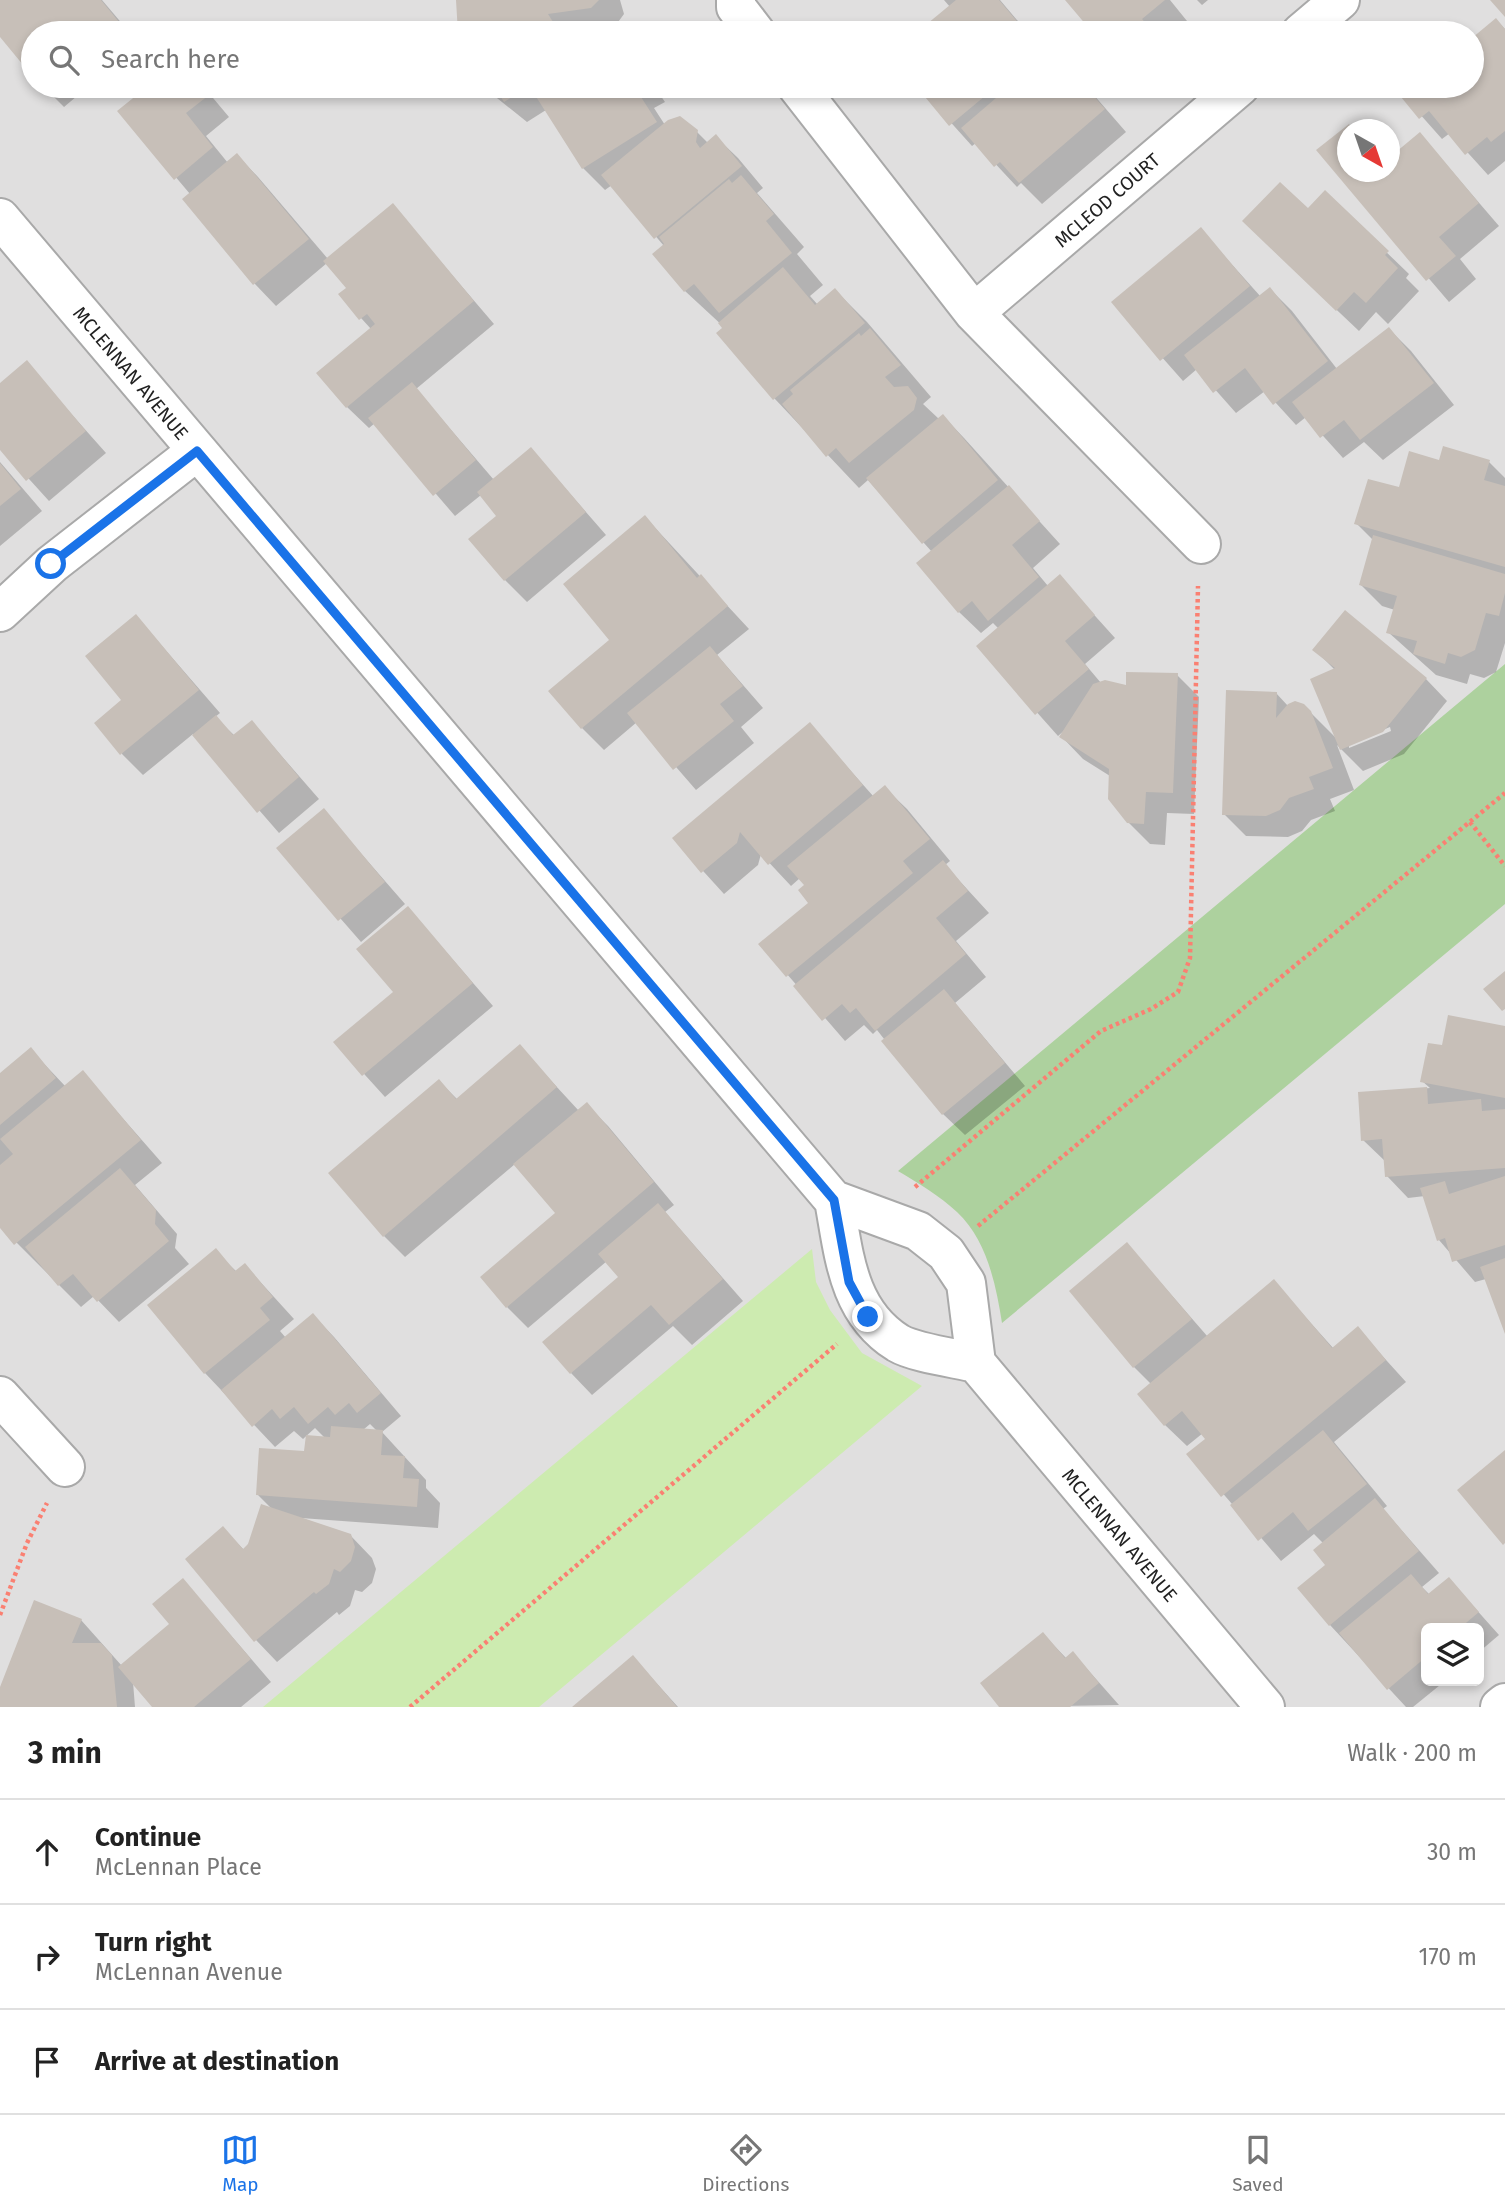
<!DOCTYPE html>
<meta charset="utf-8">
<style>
:root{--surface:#fff;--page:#f2f2f2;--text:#222;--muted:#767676;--line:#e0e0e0;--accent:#1a73e8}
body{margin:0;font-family:"Fira Sans",sans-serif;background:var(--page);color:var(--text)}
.controls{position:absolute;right:21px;bottom:21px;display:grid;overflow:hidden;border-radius:10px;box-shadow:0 4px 10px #0003}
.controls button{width:63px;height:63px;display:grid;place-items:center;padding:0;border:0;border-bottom:2px solid var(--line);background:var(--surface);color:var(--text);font:35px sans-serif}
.compass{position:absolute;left:1337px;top:119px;width:63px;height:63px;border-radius:50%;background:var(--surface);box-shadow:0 4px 10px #0003;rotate:140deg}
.stop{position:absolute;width:21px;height:21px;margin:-16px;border:5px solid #1a73e8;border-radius:50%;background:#fff}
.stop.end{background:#1a73e8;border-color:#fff;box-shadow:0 2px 7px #0008}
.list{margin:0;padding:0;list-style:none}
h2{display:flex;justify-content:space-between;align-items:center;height:91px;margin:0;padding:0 28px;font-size:30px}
h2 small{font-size:23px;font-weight:400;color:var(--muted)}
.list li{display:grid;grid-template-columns:46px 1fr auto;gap:21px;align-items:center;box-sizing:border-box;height:105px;padding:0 28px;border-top:2px solid var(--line)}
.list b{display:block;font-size:26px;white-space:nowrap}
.list p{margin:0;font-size:23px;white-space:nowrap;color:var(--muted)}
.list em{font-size:23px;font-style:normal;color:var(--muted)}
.icon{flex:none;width:38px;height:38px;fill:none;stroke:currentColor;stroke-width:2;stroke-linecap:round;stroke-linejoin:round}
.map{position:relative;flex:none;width:1505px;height:1707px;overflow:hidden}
.search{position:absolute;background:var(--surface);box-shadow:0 4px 10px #0003;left:21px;right:21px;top:21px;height:77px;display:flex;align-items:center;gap:18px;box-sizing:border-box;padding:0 24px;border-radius:38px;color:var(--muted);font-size:26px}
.sheet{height:406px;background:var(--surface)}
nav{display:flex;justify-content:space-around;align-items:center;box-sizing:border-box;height:98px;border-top:2px solid var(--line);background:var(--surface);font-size:19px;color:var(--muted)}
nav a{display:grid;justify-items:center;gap:4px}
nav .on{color:var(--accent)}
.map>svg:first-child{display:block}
.residential{fill:#e0dfdf;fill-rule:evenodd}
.grass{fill:#cdebb0}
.forest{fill:#add19e}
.shadow{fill:#0003;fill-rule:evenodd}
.building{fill:#c7bfb8}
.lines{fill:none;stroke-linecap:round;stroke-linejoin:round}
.minor-casing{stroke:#a9a9a9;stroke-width:42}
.path{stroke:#fa8072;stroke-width:4.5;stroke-dasharray:3.5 3.5;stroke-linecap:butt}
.minor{stroke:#fff;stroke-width:38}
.route{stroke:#1a73e8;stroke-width:9}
.labels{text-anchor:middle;stroke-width:5;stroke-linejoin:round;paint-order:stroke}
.street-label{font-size:19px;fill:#222;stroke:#fff}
</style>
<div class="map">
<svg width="1505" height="1707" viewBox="0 0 1505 1707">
<rect width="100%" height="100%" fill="#f2efe9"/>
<path class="residential" d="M0 0H1505V1707H0ZM33 33H1472V86H33ZM1348 130H1390V172H1348ZM1426 1628H1479V1681H1426Z"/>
<path class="grass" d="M812 1249 816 1282 830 1310 862 1353 922 1386 539 1707H263Z"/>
<path class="forest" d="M1505 664V904L1002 1323C996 1285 987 1240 957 1212 940 1196 918 1183 898 1171Z"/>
<path class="shadow" d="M0 0H102L130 33H33V74L0 35Z
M458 0H620L624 14 613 29 583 33H460Z
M944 0H1000L1028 33H919L950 7Z
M1067 0H1170L1187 21 1173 33H1096Z
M1197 0H1208L1202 5Z
M1496 20 1505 29V161L1488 175 1450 133 1442 139 1395 86H1472V41Z
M43 86H89L64 107Z
M151 86H203L229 117 206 136 228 163 237 155 258 177 328 259 393 206 494 324 416 389 494 480 531 449 606 535 527 602 505 580 498 516 481 495 455 516 375 423 369 428 347 407 371 329 361 318 348 288 327 263 276 306 255 284 184 200 190 194 120 111Z
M482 86H654L665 102 654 108 665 125 696 131 708 143 716 137 738 158 763 188 757 193 804 247 797 254 823 285 810 296 818 305 835 290 867 322 931 397 923 404 939 419 943 416 964 438 1060 544 1033 568 1048 586 1060 577 1115 638 1085 664 1101 683 1127 688 1177 675 1199 697 1194 814 1167 813 1165 845 1150 844 1128 822 1110 776 1083 759 1062 737 1066 729 1058 736 978 646 999 629 993 623 981 633 959 612 932 552 868 480 859 488 775 399 719 333 725 328 685 291 655 254 664 246 612 185 605 190 583 168 546 110 527 122Z
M1086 86 1126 132 1042 204 1021 183 1017 187 976 143 972 146 919 87Z
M1142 86H1154L1148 91Z
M1348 130V172H1390V160L1420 134 1499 226 1460 259 1476 279 1449 302 1319 150Z
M1325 193 1409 274 1406 278 1419 291 1388 324 1376 312 1359 331 1266 243 1308 211Z
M1201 230 1261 297 1270 289 1292 311 1337 369 1389 329 1411 351 1454 405 1383 460 1364 442 1343 458 1306 417 1296 425 1265 391 1236 413 1197 369 1183 381 1114 303Z
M26 363 106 453 49 501 0 447V385Z
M0 462 42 511 0 546Z
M1489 462 1505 478V643L1496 672 1484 678 1470 674 1467 684 1436 675 1388 632 1395 610 1382 606 1361 585 1374 541 1356 523 1440 463Z
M645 517 749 629 717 655 763 708 741 727 754 743 696 790 637 722 604 750 582 728 612 640Z
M136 616 220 713 215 717 235 736 252 722 319 799 279 833 193 734 143 775 122 754 123 701Z
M1315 650 1426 679 1447 701 1404 754 1363 771 1337 745 1354 790 1330 799 1335 811 1311 820 1302 831 1288 837 1246 836 1224 814 1276 693 1288 706 1310 712 1336 738 1335 670ZM1390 727 1391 731 1349 748V744Z
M809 724 874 797 885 788 907 809 950 861 945 865 989 913 956 941 986 977 955 1003 1025 1086 965 1135 943 1114 877 1030 873 1034 864 1025 845 1041 761 944 810 903 806 886 800 878 791 886 761 854 758 865 724 894 674 839Z
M324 811 405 904 361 942 279 848Z
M408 908 493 1006 385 1097 336 1043 396 993Z
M1505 1028V1330L1486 1279 1475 1282 1439 1240 1425 1196 1408 1198 1387 1176 1386 1162 1363 1140 1360 1094 1430 1088 1422 1081 1443 1047Z
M520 1047 579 1111 587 1105 608 1126 674 1205 665 1212 743 1301 692 1345 673 1326 592 1395 571 1373 621 1277 607 1261 528 1328 507 1307 558 1214 515 1164 405 1257 384 1236 439 1081 458 1100Z
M31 1050 66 1087 83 1073 162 1163 135 1185 177 1234 175 1248 189 1264 119 1322 94 1296 81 1307 0 1226V1075Z
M1127 1244 1208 1337 1274 1282 1334 1349 1358 1329 1406 1382 1334 1442 1387 1506 1383 1509 1439 1573 1422 1587 1430 1595 1449 1579 1499 1635 1479 1652V1628H1426V1681H1445L1413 1707H1406L1330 1625 1328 1565 1323 1543 1314 1534 1281 1561 1189 1454 1208 1439 1203 1433 1187 1446 1165 1425 1151 1384 1134 1367Z
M215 1251 237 1272 245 1265 294 1319 280 1331 286 1338 313 1315 334 1337 401 1416 382 1432 426 1480V1488L440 1503 438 1528 301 1518 350 1535 372 1558 376 1569 372 1583 362 1592 355 1590 350 1606 339 1615 337 1612 277 1662 256 1640 223 1528 244 1550 273 1510 258 1495 325 1438 315 1428 303 1439 294 1431 275 1447 205 1373 149 1305ZM370 1424 378 1432 363 1430Z
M183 1580 271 1682 241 1707H154L133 1682 135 1707H0V1691L81 1620 122 1666 172 1625Z
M1043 1634 1067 1659 1073 1653 1119 1705 1002 1707Z
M633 1657 678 1707H574Z"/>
<path class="building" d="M0 0H101L119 22 105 33H33V77L0 37Z
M456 0H599L591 8 548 14 560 33H458Z
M956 0H999L1027 33H916Z
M1065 0H1165L1142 19 1154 33H1093Z
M1490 0H1505V17Z
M1496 18 1505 29V131L1491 142 1487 137 1465 155 1429 111 1419 119 1392 86H1472V38Z
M148 86H201L209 95 186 113 213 147 174 180 117 111Z
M480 86H529L504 102 498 92Z
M550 86H634L657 122 582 169 535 95Z
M916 86H997L949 126Z
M1010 86H1085L1105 109 1019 183 1000 162 994 167 961 128Z
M680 116 698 130 696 142 700 148 716 134 742 166 654 239 601 175 668 120Z
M1349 124 1353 130H1348V172H1390V157L1420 132 1479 203 1439 237 1456 256 1426 281 1316 150Z
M237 153 309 239 253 285 182 199Z
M741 175 774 214 766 221 792 253 719 313 694 284 684 292 652 254 664 244 659 237 729 179 732 183Z
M1280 182 1308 208 1325 190 1389 251 1385 255 1398 268 1366 303 1354 292 1336 311 1242 221Z
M393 203 474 301 346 408 316 373 375 324 367 314 359 320 338 294 346 288 323 261Z
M1201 227 1250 286 1160 361 1111 302Z
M783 267 815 305 835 288 865 323 773 400 716 333 722 328 718 323Z
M1270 287 1328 361 1273 405 1245 368 1213 393 1184 355Z
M1389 327 1434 383 1360 440 1344 420 1320 438 1292 402Z
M870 328 901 365 885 377 894 387 908 386 917 398 914 410 849 463 836 448 826 457 782 404 793 394 790 390 859 333 861 336Z
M27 360 86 431 26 481 0 450V383Z
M412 382 476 460 433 496 368 418Z
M943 414 998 480 922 544 866 478Z
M1443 446 1490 460 1484 480 1505 486V567L1354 524 1368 479 1399 487 1409 451 1439 460Z
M531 447 586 512 504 581 468 539 496 516 477 492Z
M0 463 21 489 0 506Z
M1009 485 1040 521 1012 545 1039 577 988 621 972 601 958 613 916 563Z
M645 515 697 578 701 574 728 606 581 729 548 691 609 640 563 584Z
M1373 535 1505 574V593L1499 616 1486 613 1475 650 1461 657 1448 653 1445 664 1413 654 1417 641 1386 633 1397 596 1359 585Z
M1060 574 1095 615 1065 641 1089 669 1035 715 976 646Z
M1345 610 1427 678 1383 732 1340 750 1310 679 1335 668 1312 650Z
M136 614 199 690 120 755 94 723 121 700 85 656Z
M710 646 743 686 720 704 734 721 673 770 627 713Z
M1126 672 1178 673 1173 793 1146 792 1144 824 1127 823 1108 799 1109 769 1059 737 1093 684 1105 680 1126 685Z
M1226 690 1277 692 1276 718 1288 704 1295 701 1304 704 1311 711 1333 768 1309 777 1314 789 1289 798 1280 810 1266 816 1222 815Z
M216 715 233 735 252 720 299 777 257 813 192 735Z
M810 722 863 785 768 865 740 832 737 843 701 873 672 838Z
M885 785 930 839 903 861 913 873 786 977 758 944 808 903 798 890 804 885 787 866Z
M324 808 385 882 338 921 276 848Z
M943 860 968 891 936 918 966 954 875 1031 856 1008 850 1013 842 1004 822 1021 793 986Z
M408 906 473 983 362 1076 333 1042 393 992 356 949Z
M1505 971V1009L1502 1011 1483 989Z
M944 989 1005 1063 942 1115 881 1041Z
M1448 1015 1505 1026V1098L1420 1082 1428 1043 1442 1045Z
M520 1044 557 1087 383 1237 328 1173 439 1079 456 1099Z
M31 1047 56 1078 0 1125V1073Z
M83 1070 141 1140 14 1245 0 1228V1165L13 1154 0 1139Z
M1427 1087 1428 1104 1481 1099 1482 1111 1505 1109V1168L1385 1177 1382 1139 1361 1141 1358 1092Z
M587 1102 654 1182 506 1308 480 1277 555 1213 513 1164Z
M120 1168 156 1210 155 1224 169 1241 97 1302 73 1274 58 1286 25 1247Z
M1505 1176V1245L1452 1262 1445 1238 1437 1241 1420 1188 1445 1181 1449 1194Z
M658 1203 723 1279 669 1325 651 1305 570 1374 542 1342 618 1277 598 1254Z
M1127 1242 1192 1319 1133 1368 1069 1291Z
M216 1248 235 1271 245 1263 273 1297 260 1308 270 1320 204 1374 147 1305Z
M1505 1258V1334L1480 1267Z
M1274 1279 1332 1348 1358 1326 1386 1360 1221 1497 1186 1454 1205 1439 1182 1411 1164 1426 1137 1394Z
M313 1313 381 1393 357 1413 349 1403 335 1415 328 1407 308 1424 294 1407 280 1419 272 1409 252 1427 221 1390Z
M331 1426 383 1430 381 1455 405 1456 403 1478 419 1479 417 1507 256 1495 259 1448 304 1451 306 1435 330 1437Z
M1323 1430 1367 1484 1308 1531 1293 1512 1258 1541 1230 1505Z
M1505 1450V1543L1503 1545 1457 1490Z
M1375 1498 1419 1551 1329 1626 1297 1588 1325 1565 1313 1550Z
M261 1504 351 1534 355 1547 351 1561 340 1572 334 1569 329 1584 316 1594 314 1592 254 1642 185 1559 223 1526 243 1549 248 1544Z
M1411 1574 1428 1594 1449 1577 1479 1612 1460 1628H1426V1657L1387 1690 1339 1633Z
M183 1578 251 1659 194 1707H152L118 1667 169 1624 152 1604Z
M34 1600 82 1619 72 1643H101L112 1655 117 1707H0V1687Z
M1043 1632 1065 1658 1073 1651 1099 1683 1070 1707H999L980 1683Z
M633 1655 677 1707H572Z"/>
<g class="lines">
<defs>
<path id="minor" d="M736 0V7L756 33
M1301 33 1340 0
M797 86 974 313 1201 544
M0 218 830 1196 834 1200 918 1231 946 1253 966 1283 976 1363 1265 1707
M974 313 1240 86
M0 612 52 564 197 451
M834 1200C844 1254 847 1311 898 1343 915 1353 955 1358 976 1363
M0 1396 65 1467
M1500 1707 1505 1703"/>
</defs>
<use href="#minor" class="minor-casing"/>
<path class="path" d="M1470 822 1505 866
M915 1187 1101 1031 1151 1009 1178 992 1190 958 1198 586
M978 1226 1505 793
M0 1615 27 1543 47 1503
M410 1707 837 1344"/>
<use href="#minor" class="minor"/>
</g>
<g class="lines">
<path class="route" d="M51 564 197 451 834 1200 849 1282 868 1317"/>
</g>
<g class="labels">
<g class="street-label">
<text transform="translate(1107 200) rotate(-41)" y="7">MCLEOD COURT</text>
<text transform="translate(131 373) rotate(50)" y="7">MCLENNAN AVENUE</text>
<text transform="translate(1120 1535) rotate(50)" y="7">MCLENNAN AVENUE</text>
</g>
</g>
</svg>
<div class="controls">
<button><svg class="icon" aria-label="layers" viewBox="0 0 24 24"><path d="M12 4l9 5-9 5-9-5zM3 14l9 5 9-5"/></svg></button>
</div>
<svg class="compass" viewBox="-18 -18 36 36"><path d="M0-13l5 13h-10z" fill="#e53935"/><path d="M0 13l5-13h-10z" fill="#767676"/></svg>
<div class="stop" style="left:51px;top:564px"></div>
<div class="stop end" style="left:868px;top:1317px"></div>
<div class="search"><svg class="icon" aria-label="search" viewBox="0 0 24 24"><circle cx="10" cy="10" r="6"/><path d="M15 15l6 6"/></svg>Search here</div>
</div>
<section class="sheet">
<h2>3 min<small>Walk · 200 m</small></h2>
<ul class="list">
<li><svg class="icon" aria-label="ahead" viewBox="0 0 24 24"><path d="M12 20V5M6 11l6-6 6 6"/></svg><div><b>Continue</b><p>McLennan Place</p></div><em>30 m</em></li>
<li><svg class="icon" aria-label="right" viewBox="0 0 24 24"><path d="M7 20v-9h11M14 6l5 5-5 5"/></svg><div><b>Turn right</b><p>McLennan Avenue</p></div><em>170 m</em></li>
<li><svg class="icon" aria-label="arrive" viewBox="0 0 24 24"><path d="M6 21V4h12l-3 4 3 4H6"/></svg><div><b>Arrive at destination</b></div></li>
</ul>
</section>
<nav>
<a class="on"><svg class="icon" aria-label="map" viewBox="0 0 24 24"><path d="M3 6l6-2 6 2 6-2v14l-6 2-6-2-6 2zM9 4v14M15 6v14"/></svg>Map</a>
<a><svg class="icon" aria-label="directions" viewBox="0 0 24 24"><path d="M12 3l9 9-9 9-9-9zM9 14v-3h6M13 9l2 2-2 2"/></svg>Directions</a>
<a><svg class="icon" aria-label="saved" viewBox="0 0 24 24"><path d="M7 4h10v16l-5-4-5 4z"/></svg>Saved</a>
</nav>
